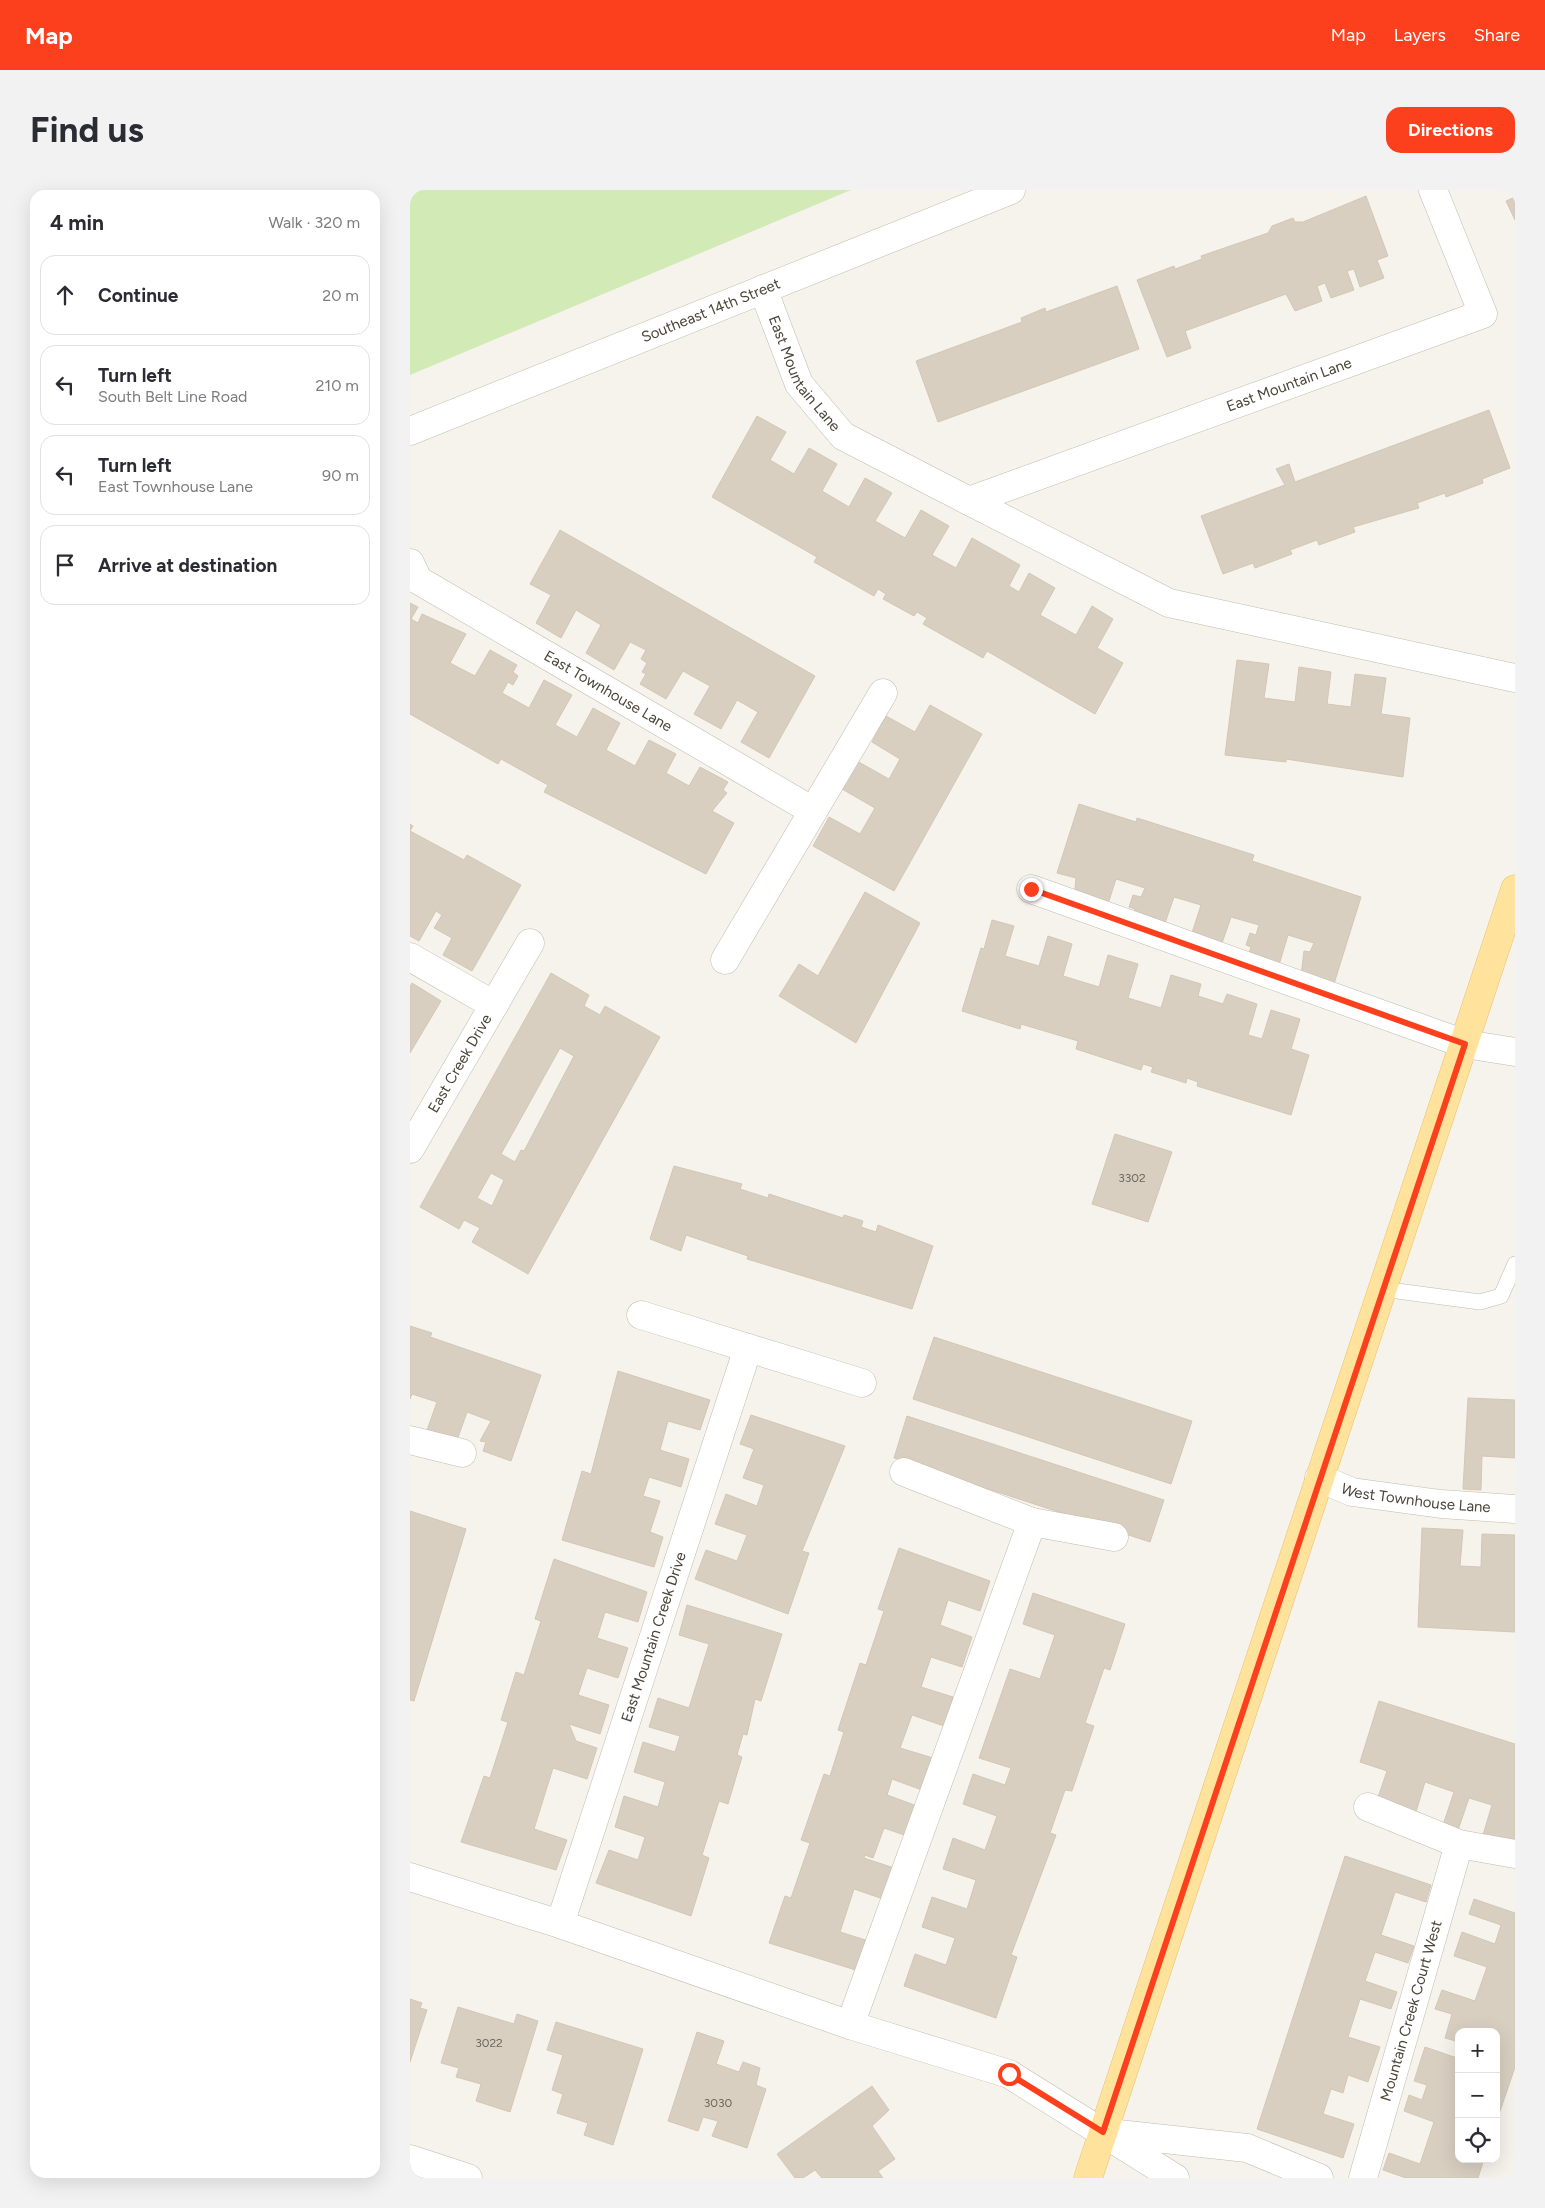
<!DOCTYPE html>
<meta charset="utf-8">
<style>
:root{--surface:#fff;--page:#f2f2f3;--text:#2b2b33;--muted:#7c7c81;--line:#e1e1e2;--accent:#fc3f1d}
body{margin:0;font-family:Figtree,sans-serif;background:var(--page);color:var(--text)}
.controls{position:absolute;right:15px;bottom:15px;display:grid;overflow:hidden;border-radius:10px;box-shadow:0 5px 20px #0002}
.controls button{width:45px;height:45px;display:grid;place-items:center;padding:0;border:0;border-bottom:1px solid var(--line);background:var(--surface);color:var(--text);font:25px sans-serif}
.stop{position:absolute;width:15px;height:15px;margin:-11px;border:4px solid #fc3f1d;border-radius:50%;background:#fff}
.stop.end{background:#fc3f1d;border-color:#fff;box-shadow:0 1px 5px #0008}
.list{margin:0;padding:0;list-style:none}
h2{display:flex;justify-content:space-between;align-items:center;height:65px;margin:0;padding:0 20px;font-size:21px}
h2 small{font-size:16px;font-weight:400;color:var(--muted)}
.list li{display:grid;grid-template-columns:32px 1fr auto;gap:15px;align-items:center;box-sizing:border-box;height:80px;margin:0 10px 10px;padding:0 10px;border:1px solid var(--line);border-radius:15px}
.list b{display:block;font-size:19px;white-space:nowrap}
.list p{margin:0;font-size:16px;white-space:nowrap;color:var(--muted)}
.list em{font-size:16px;font-style:normal;color:var(--muted)}
.icon{flex:none;width:28px;height:28px;fill:none;stroke:currentColor;stroke-width:2;stroke-linecap:round;stroke-linejoin:round}
.map{position:relative;flex:none;width:1105px;height:1988px;overflow:hidden;border-radius:15px}
header{display:flex;align-items:center;gap:30px;box-sizing:border-box;height:70px;padding:0 25px;background:var(--accent);color:#fff}
header strong{font-size:24px}
nav{display:flex;gap:28px;margin-inline-start:auto;font-size:18px}
.intro{display:flex;align-items:center;justify-content:space-between;box-sizing:border-box;height:120px;padding:0 30px}
h1{margin:0;font-size:35px}
.button{padding:12px 22px;border-radius:15px;background:var(--accent);color:#fff;font-size:18px;font-weight:700}
main{display:flex;gap:30px;padding:0 30px}
aside{flex:1;background:var(--surface);border-radius:15px;box-shadow:0 5px 20px #0002}
.map>svg:first-child{display:block}
.green{fill:#d2eab5}
.building{fill:#d8cfc1;stroke:#d3c7b4;fill-rule:evenodd}
.lines{fill:none;stroke-linecap:round;stroke-linejoin:round}
.service-casing{stroke:#c2bbae;stroke-width:16}
.minor-casing{stroke:#c2bbae;stroke-width:29}
.tertiary-casing{stroke:#c2bbae;stroke-width:29}
.primary-casing{stroke:#e6c16a;stroke-width:29}
.service{stroke:#fff;stroke-width:15}
.minor{stroke:#fff;stroke-width:28}
.tertiary{stroke:#fff;stroke-width:28}
.primary{stroke:#ffe39c;stroke-width:28}
.route{stroke:#fc3f1d;stroke-width:6}
.labels{text-anchor:middle;stroke-width:4;stroke-linejoin:round;paint-order:stroke}
.number-label{font-size:12px;fill:#6e675b}
.street-label{font-size:15px;fill:#4b4439;stroke:#fff}
</style>
<header>
<strong>Map</strong>
<nav><a>Map</a><a>Layers</a><a>Share</a></nav>
</header>
<div class="intro"><h1>Find us</h1><a class="button">Directions</a></div>
<main>
<aside>
<h2>4 min<small>Walk · 320 m</small></h2>
<ul class="list">
<li><svg class="icon" aria-label="ahead" viewBox="0 0 24 24"><path d="M12 20V5M6 11l6-6 6 6"/></svg><div><b>Continue</b></div><em>20 m</em></li>
<li><svg class="icon" aria-label="left" viewBox="0 0 24 24"><path d="M17 20v-9H6M10 6l-5 5 5 5"/></svg><div><b>Turn left</b><p>South Belt Line Road</p></div><em>210 m</em></li>
<li><svg class="icon" aria-label="left" viewBox="0 0 24 24"><path d="M17 20v-9H6M10 6l-5 5 5 5"/></svg><div><b>Turn left</b><p>East Townhouse Lane</p></div><em>90 m</em></li>
<li><svg class="icon" aria-label="arrive" viewBox="0 0 24 24"><path d="M6 21V4h12l-3 4 3 4H6"/></svg><div><b>Arrive at destination</b></div></li>
</ul>
</aside>
<div class="map">
<svg width="1105" height="1988" viewBox="0 0 1105 1988">
<rect width="100%" height="100%" fill="#f6f3ec"/>
<path class="green" d="M0 0H441L0 185Z"/>
<path class="building" d="M956 6 978 66 967 70 974 88 950 97 944 79 937 81 944 100 921 108 915 93 907 96 912 111 885 121 876 104 775 141 781 158 757 167 727 90 764 76 765 79 792 69 791 66 858 43 862 36 883 28 885 32H893Z
M1105 7V30L1096 11Z
M707 96 729 159 528 232 506 171 612 132 611 128 635 118 636 122Z
M1079 220 1100 278 1072 289 1073 293 1036 307 1035 303 1007 313 1009 318 943 337 945 342 909 355 907 350 880 360 882 364 845 378 843 373 813 384 791 326 875 295 866 279 879 274 885 292Z
M347 226 376 242 360 270 384 284 399 258 427 274 412 301 439 317 455 288 482 303 465 331 495 348 511 320 539 336 522 365 546 378 562 348 610 375 599 396 609 402 619 383 645 398 630 425 666 445 682 416 703 429 687 458 713 473 685 524 577 461 573 468 513 434 517 428 507 422 504 426 473 409 476 404 468 399 464 406 404 372 407 367 302 307Z
M150 340 405 486 359 568 331 552 348 522 327 510 311 539 284 524 300 496 273 481 256 509 230 494 236 484 232 482 237 473 231 469 236 460 220 452 204 480 176 463 191 435 166 420 151 448 126 433 141 405 120 394Z
M0 413 8 417 1 429 8 433 12 424 56 444 40 473 65 486 80 460 107 475 103 482 108 486 103 495 98 492 92 503 119 518 134 490 162 505 145 535 167 547 183 518 210 533 196 560 225 576 239 550 266 564 256 583 279 596 290 577 318 592 313 600 317 603 302 621 324 633 296 684 134 602 138 595 91 569 88 574 0 524Z
M827 470 859 474 854 508 885 512 889 477 921 482 917 514 941 517 945 484 976 488 971 524 1000 528 993 587 876 569V572L815 565Z
M520 515 572 544 484 701 403 656 419 627 450 644 465 618 432 599 447 571 479 589 490 569 462 552 476 526 505 542Z
M669 614 726 632 727 628 844 665 842 671 951 707 923 797 891 786 894 761 900 762 904 753 878 745 869 775 838 766 841 757 836 755 840 743 846 745 849 735 821 727 810 759 780 749 791 715 764 707 753 739 722 729 725 719 719 717 723 705 731 707 735 698 706 689 696 720 664 710 666 688 647 683Z
M0 634 3 636 0 641 54 670 57 665 111 695 62 781 33 765 42 748 24 738 32 725 26 721 9 751 0 746Z
M455 702 510 733 446 853 369 806 389 774 408 786Z
M582 730 604 736 595 766 629 776 638 746 662 754 653 786 689 797 698 765 728 774 718 808 751 818 761 785 791 794 788 806 813 814 817 804 847 814 838 845 852 849 861 820 890 829 881 859 899 865 881 925 787 896 788 892 777 888 776 893 741 882 743 877 733 874 731 880 666 859 668 851 611 834 610 839 552 821 571 758 574 759Z
M141 783 179 805 174 816 190 825 195 816 250 847 118 1084 62 1052 70 1038 54 1030 49 1039 10 1017ZM150 858 164 866 114 961 111 960 105 972 91 964ZM81 983 94 990 82 1016 67 1008Z
M2 793 31 811 0 863V797Z
M705 944 762 962 738 1032 682 1014Z
M264 976 332 994 330 999 358 1008 359 1004 433 1028 434 1025 453 1031 451 1037 466 1042 468 1035 523 1056 502 1119 337 1069 338 1066 276 1045 271 1061 240 1049Z
M0 1136 22 1143 20 1147 131 1185 101 1271 73 1261 76 1252 70 1251 81 1231 57 1222 46 1253 16 1243 27 1212 2 1204 0 1209Z
M524 1147 782 1231 761 1294 503 1209Z
M208 1181 300 1210 290 1240 258 1231 250 1260 279 1269 271 1297 239 1287 233 1306 250 1311 240 1342 253 1347 244 1377 152 1350 172 1281 181 1284Z
M1058 1208 1105 1210V1268L1072 1266 1071 1300 1053 1299Z
M341 1225 435 1256 392 1361 399 1363 378 1424 285 1389 296 1360 327 1371 337 1345 305 1334 316 1304 347 1316 354 1295 333 1288 344 1259 330 1254Z
M497 1226 754 1310 740 1352 484 1268Z
M0 1321 56 1339 4 1511 0 1510Z
M1012 1338 1053 1340 1050 1376 1071 1377 1072 1344 1105 1345V1442L1008 1437Z
M489 1358 580 1391 570 1421 538 1410 530 1435 562 1447 552 1477 521 1467 511 1497 543 1507 534 1536 502 1525 490 1558 523 1568 512 1600 482 1589 477 1605 507 1616 497 1646 474 1638 463 1668 455 1665 454 1668 487 1679 476 1710 444 1699 430 1742 462 1752 452 1782 359 1753 375 1706 381 1708 400 1653 391 1650 414 1584 420 1586 434 1542 428 1540 450 1473 456 1475 474 1421 468 1419Z
M144 1369 237 1402 228 1432 195 1422 187 1448 218 1458 208 1488 177 1478 168 1505 199 1515 190 1544 159 1534 166 1551 187 1558 177 1589 143 1578 124 1639 157 1650 146 1680 51 1652 74 1586 80 1588 98 1532 91 1530 106 1482 114 1485 131 1431 125 1429Z
M623 1403 715 1434 700 1480 694 1478 675 1533 684 1536 662 1601 655 1600 640 1643 646 1645 601 1765 607 1767 586 1828 494 1796 505 1764 536 1775 545 1748 512 1737 522 1707 557 1719 566 1690 533 1679 543 1648 575 1660 587 1626 553 1614 563 1584 595 1595 601 1578 569 1568 600 1479 630 1489 645 1445 613 1434Z
M277 1415 372 1444 351 1511 345 1509 337 1545 333 1544 327 1565 332 1567 318 1614 309 1611 292 1665 299 1668 281 1726 186 1693 199 1660 228 1670 235 1647 205 1637 214 1606 248 1617 255 1592 224 1582 233 1552 265 1562 270 1546 239 1537 248 1508 279 1518 299 1454 269 1445Z
M969 1511 1105 1554V1658L1072 1648 1082 1615 1059 1608 1048 1640 1033 1635 1044 1602 1015 1592 1005 1625 966 1613 977 1581 950 1572Z
M935 1666 1021 1695 1016 1712 985 1702 971 1745 1004 1756 998 1773 965 1762 955 1791 987 1802 981 1819 950 1809 938 1847 970 1857 958 1892 938 1885 933 1903 921 1899 913 1924 944 1934 933 1968 847 1939Z
M1064 1709 1105 1723V1877L1086 1933V1842H1049V1852L1035 1848 1042 1824 1025 1819 1032 1800 1065 1811 1077 1777 1044 1766 1052 1742 1085 1754 1091 1735 1059 1724Z
M0 1809 12 1813 10 1818 17 1820 0 1872Z
M48 1817 104 1834 107 1824 128 1831 100 1922 66 1911 71 1894 46 1887 49 1878 31 1873Z
M146 1832 233 1859 203 1955 174 1945 178 1933 147 1923 153 1904 142 1900 153 1865 137 1860Z
M287 1842 314 1851 306 1874 329 1882 333 1872 350 1878 346 1895 356 1899 337 1958 302 1946 308 1931 293 1927 288 1941 258 1931Z
M1015 1857 1047 1868 1049 1862V1969H1074L1068 1988H996L973 1980 979 1963 1010 1974 1024 1932 994 1921 999 1905 1012 1910 1017 1895 1004 1891Z
M462 1896 479 1920 462 1936 485 1969 468 1981 473 1988H412L405 1980 393 1988H385L367 1964Z"/>
<g class="lines">
<defs>
<path id="service" d="M972 1099 1070 1112 1091 1106 1105 1074"/>
<g id="minor">
<path id="s1" d="M353 99 389 194 433 246 559 311 1073 124 1023 0"/>
<path d="M559 311 759 413 1105 488"/>
<path id="s2" d="M0 373 8 390 403 621"/>
<path d="M621 699 1055 854 1105 862"/>
<path d="M0 767 84 815"/>
<path d="M315 770 473 503"/>
<path id="s3" d="M0 959 120 753"/>
<path d="M231 1125 452 1193"/>
<path d="M0 1250 52 1263"/>
<path d="M494 1282 622 1332 704 1347"/>
<path id="s4" d="M909 1288 942 1302 1031 1314 1105 1319"/>
<path d="M958 1617 1049 1654 1105 1664"/>
<path d="M0 1687 150 1734 440 1835 599 1884 765 1988"/>
<path id="s5" d="M150 1734 338 1158"/>
<path d="M440 1835 622 1332"/>
<path d="M699 1943 837 1958 909 1988"/>
<path d="M0 1969 58 1988"/>
<path id="s6" d="M953 1988 1049 1654"/>
</g>
<g id="tertiary">
<path id="s7" d="M0 241 601 0"/>
</g>
<path id="primary" d="M678 1988 1105 699"/>
</defs>
<use href="#service" class="service-casing"/>
<use href="#minor" class="minor-casing"/>
<use href="#tertiary" class="tertiary-casing"/>
<use href="#primary" class="primary-casing"/>
<use href="#service" class="service"/>
<use href="#minor" class="minor"/>
<use href="#tertiary" class="tertiary"/>
<use href="#primary" class="primary"/>
</g>
<g class="lines">
<path class="route" d="M599 1884 693 1942 1055 854 621 699"/>
</g>
<g class="labels">
<g class="number-label">
<text x="722" y="992">3302</text>
<text x="79" y="1857">3022</text>
<text x="308" y="1917">3030</text>
</g>
<g class="street-label">
<text dy="5" stroke="none"><textPath href="#s7" startOffset="324">Southeast 14th Street</textPath></text>
<text dy="5" stroke="none"><textPath href="#s1" startOffset="95">East Mountain Lane</textPath></text>
<text dy="5" stroke="none"><textPath href="#s1" startOffset="652">East Mountain Lane</textPath></text>
<text dy="5" stroke="none"><textPath href="#s2" startOffset="239">East Townhouse Lane</textPath></text>
<text dy="5" stroke="none"><textPath href="#s3" startOffset="99">East Creek Drive</textPath></text>
<text dy="5" stroke="none"><textPath href="#s4" startOffset="100">West Townhouse Lane</textPath></text>
<text dy="5" stroke="none"><textPath href="#s5" startOffset="302">East Mountain Creek Drive</textPath></text>
<text dy="5" stroke="none"><textPath href="#s6" startOffset="174">Mountain Creek Court West</textPath></text>
</g>
</g>
</svg>
<div class="controls">
<button>+</button>
<button>−</button>
<button><svg class="icon" aria-label="locate" viewBox="0 0 24 24"><circle cx="12" cy="12" r="6"/><path d="M12 2v4M12 18v4M2 12h4M18 12h4"/></svg></button>
</div>
<div class="stop" style="left:599px;top:1884px"></div>
<div class="stop end" style="left:621px;top:699px"></div>
</div>
</main>
